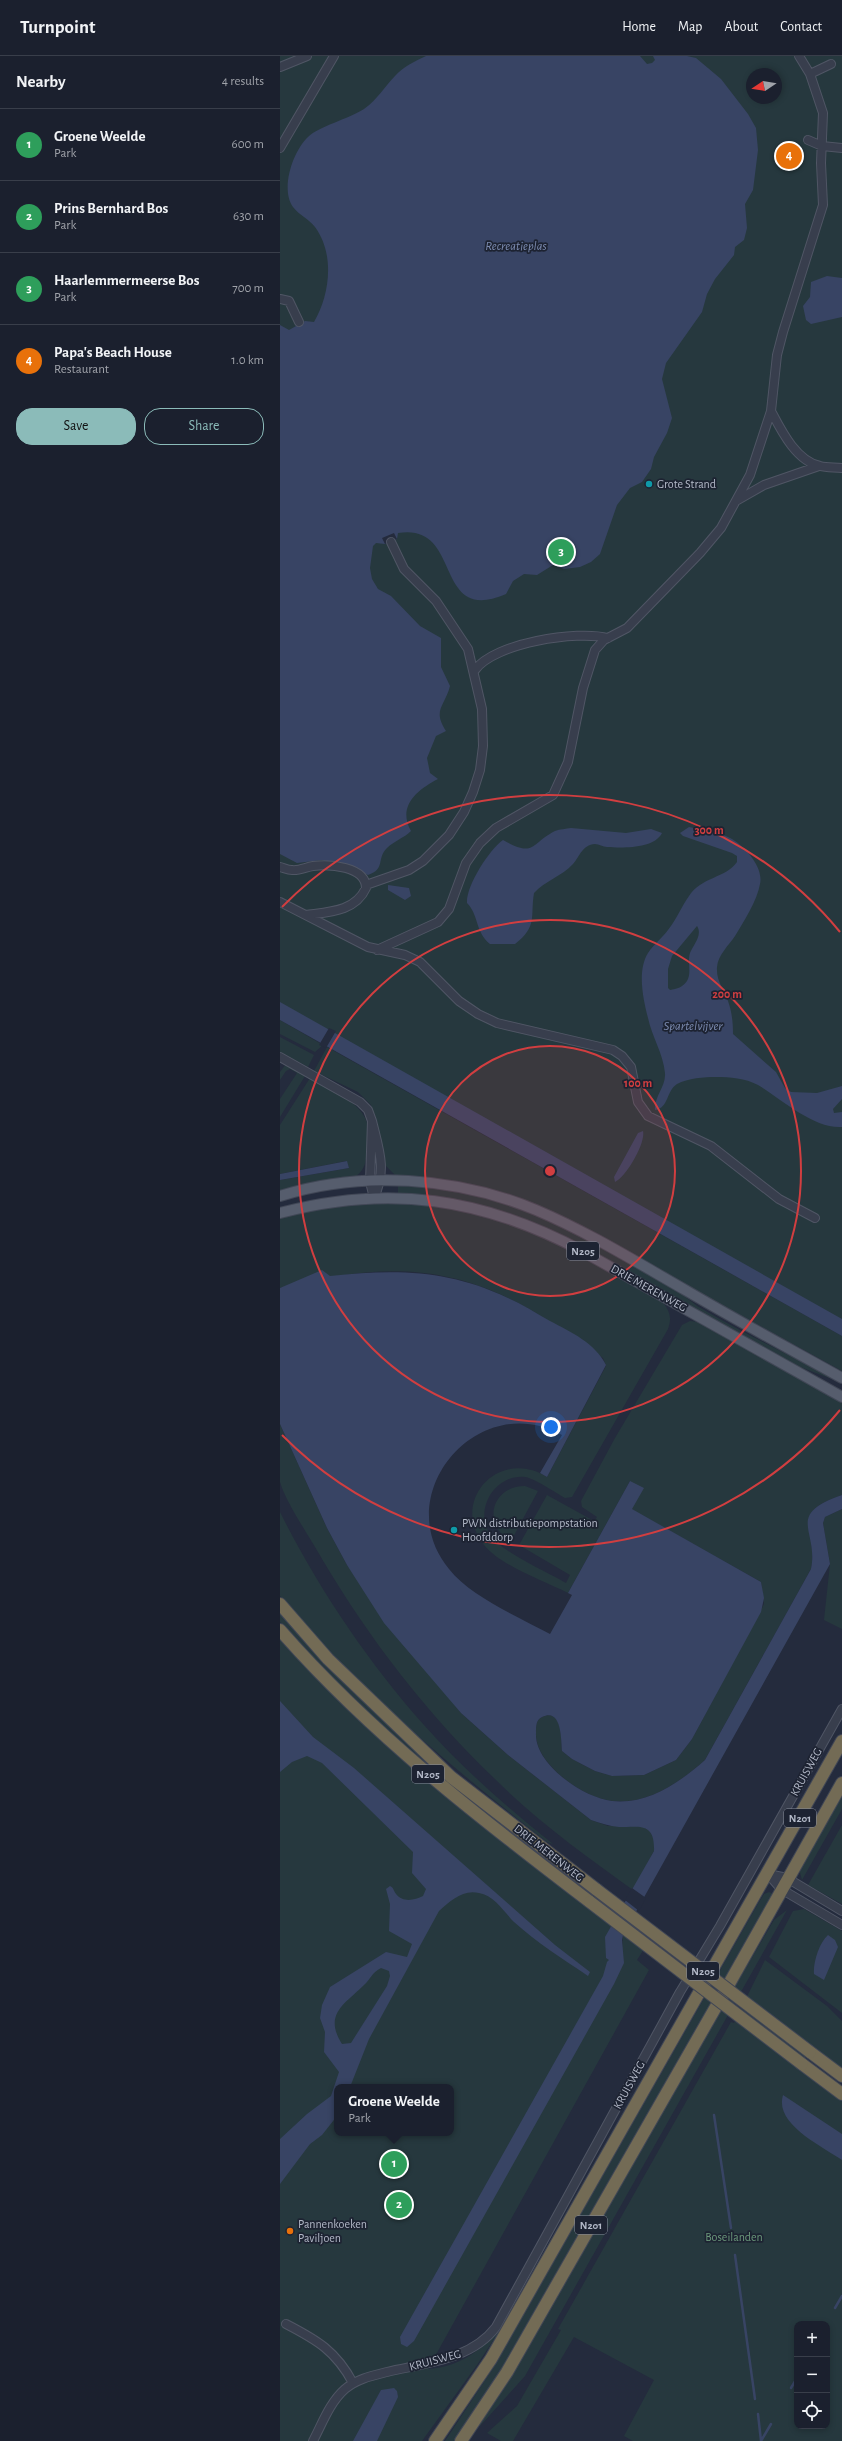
<!DOCTYPE html>
<meta charset="utf-8">
<style>
:root{--surface:#1b202e;--page:#242836;--text:#f1f3f6;--muted:#a0a3aa;--line:#393e4a;--accent:#8bbbb9}
body{margin:0;font-family:"Alegreya Sans",sans-serif;background:var(--page);color:var(--text)}
.controls{position:absolute;right:12px;bottom:12px;display:grid;overflow:hidden;border-radius:8px;box-shadow:0 2px 6px #0003}
.controls button{width:36px;height:36px;display:grid;place-items:center;padding:0;border:0;border-bottom:1px solid var(--line);background:var(--surface);color:var(--text);font:20px sans-serif}
.compass{position:absolute;left:466px;top:12px;width:36px;height:36px;border-radius:50%;background:var(--surface);box-shadow:0 2px 6px #0003;rotate:258deg}
.you{position:absolute;left:271px;top:1371px;width:14px;height:14px;margin:-10px;border:3px solid #fff;border-radius:50%;background:#1a73e8;box-shadow:0 0 0 6px #1a73e833}
.badge{display:grid;place-items:center;width:26px;height:26px;border-radius:50%;background:var(--accent);color:#fff;font-size:13px;font-weight:700}
.pin{position:absolute;translate:-50% -50%;border:2px solid #fff;box-shadow:0 1px 4px #0006}
.popup{position:absolute;left:54px;top:2028px;width:120px;height:52px;box-sizing:border-box;display:grid;place-content:center;border-radius:8px;background:var(--surface);filter:drop-shadow(0 1px 3px #0005);font-size:13px;white-space:nowrap;color:var(--muted)}
.popup b{font-size:15px;color:var(--text)}
.popup::after{content:'';position:absolute;left:50%;top:100%;margin-left:-8px;border:8px solid transparent;border-top-color:var(--surface)}
.list{margin:0;padding:0;list-style:none}
h2{display:flex;justify-content:space-between;align-items:center;height:52px;margin:0;padding:0 16px;font-size:17px}
h2 small{font-size:13px;font-weight:400;color:var(--muted)}
.list li{display:grid;grid-template-columns:26px 1fr auto;gap:12px;align-items:center;box-sizing:border-box;height:72px;padding:0 16px;border-top:1px solid var(--line)}
.list b{display:block;font-size:15px;white-space:nowrap}
.list p{margin:0;font-size:13px;white-space:nowrap;color:var(--muted)}
.list em{font-size:13px;font-style:normal;color:var(--muted)}
.actions{display:flex;gap:8px;padding:12px 16px}
.actions a{flex:1;padding:9px 0;border:1px solid var(--accent);border-radius:16px;text-align:center;font-size:14px;color:var(--accent)}
.actions .main{background:var(--accent);color:#111}
.icon{flex:none;width:22px;height:22px;fill:none;stroke:currentColor;stroke-width:2;stroke-linecap:round;stroke-linejoin:round}
.map{position:relative;flex:none;width:562px;height:2385px;overflow:hidden}
header{display:flex;align-items:center;gap:24px;box-sizing:border-box;height:56px;padding:0 20px;background:var(--surface);border-bottom:1px solid var(--line)}
header strong{font-size:19px}
nav{display:flex;gap:22px;margin-inline-start:auto;font-size:14px}
main{display:flex}
aside{flex:1;background:var(--surface)}
.map>svg:first-child{display:block}
.green{fill:#26383e;fill-rule:evenodd}
.water{fill:#384464;fill-rule:evenodd}
.pier{fill:#242b3d}
.lines{fill:none;stroke-linecap:round;stroke-linejoin:round}
.stream{stroke:#384464;stroke-width:2.5}
.minor-casing{stroke:#505665;stroke-width:10}
.major-casing{stroke:#414756;stroke-width:12}
.highway-casing{stroke:#404655;stroke-width:14}
.minor{stroke:#383e4d;stroke-width:8}
.major{stroke:#565d6d;stroke-width:10}
.highway{stroke:#736b55;stroke-width:12}
.highway-bridge-casing{stroke:#404655;stroke-width:14;stroke-linecap:butt}
.highway-bridge{stroke:#736b55;stroke-width:12}
.ring{fill:none;stroke:#d13e40;stroke-width:2}
.culture-dot{fill:#0f9aa8;stroke:#1d2332;stroke-width:1.5}
.food-dot{fill:#e8710a;stroke:#1d2332;stroke-width:1.5}
.labels{text-anchor:middle;stroke-width:3.5;stroke-linejoin:round;paint-order:stroke}
.shield{fill:#1d2332;stroke:#868c9b;stroke-width:1}
.shield-label{font-size:11px;font-weight:bold;fill:#b3b9c8}
.poi-label{font-size:12px;fill:#b3b9c8;stroke:#1d2332;text-anchor:start}
.street-label{font-size:12px;fill:#b3b9c8;stroke:#1d2332}
.park-label{font-size:12px;fill:#6b997b;stroke:#1d2332}
.water-label{font-size:13px;font-style:italic;fill:#7c8bb0;stroke:#1d2332}
.centre{fill:#d13e40;stroke:#1d2332;stroke-width:2}
.ring-label{font-size:12px;text-anchor:middle;font-weight:bold;fill:#d13e40;stroke:#1d2332;stroke-width:3.5;stroke-linejoin:round;paint-order:stroke}
</style>
<header>
<strong>Turnpoint</strong>
<nav><a>Home</a><a>Map</a><a>About</a><a>Contact</a></nav>
</header>
<main>
<aside>
<h2>Nearby<small>4 results</small></h2>
<ul class="list">
<li><span class="badge" style="background:#2e9e5b">1</span><div><b>Groene Weelde</b><p>Park</p></div><em>600 m</em></li>
<li><span class="badge" style="background:#2e9e5b">2</span><div><b>Prins Bernhard Bos</b><p>Park</p></div><em>630 m</em></li>
<li><span class="badge" style="background:#2e9e5b">3</span><div><b>Haarlemmermeerse Bos</b><p>Park</p></div><em>700 m</em></li>
<li><span class="badge" style="background:#e8710a">4</span><div><b>Papa's Beach House</b><p>Restaurant</p></div><em>1.0 km</em></li>
</ul>
<div class="actions"><a class="main">Save</a><a>Share</a></div>
</aside>
<div class="map">
<svg width="562" height="2385" viewBox="0 0 562 2385">
<rect width="100%" height="100%" fill="#242b3d"/>
<path class="green" d="M0 0H562V1268L0 950ZM472 18H496V42H472Z
M0 964 43 989 35 996 0 978Z
M0 981 34 999 28 1011 0 996Z
M47 991 562 1280V1315L284 1162 225 1138 116 1120 105 1109 91 1049 78 1036 34 1015Z
M6 1008 25 1020 0 1061V1043L17 1017 10 1013 6 1015 0 1024V1016Z
M30 1022C49 1034 83 1045 88 1070 89 1076 87 1085 87 1092 86 1105 86 1113 75 1121L0 1136V1124L69 1112 66 1105 0 1118V1069Z
M118 1130C221 1130 311 1183 397 1235 406 1240 414 1249 424 1254 468 1280 515 1301 560 1326L520 1311 296 1186 257 1168 229 1157 193 1147 162 1141 118 1137Z
M84 1146C149 1146 211 1157 271 1183 309 1200 346 1225 383 1246 390 1256 392 1262 388 1273L292 1441 285 1442C276 1437 254 1422 245 1421 214 1418 193 1455 211 1480 222 1496 267 1516 286 1527L290 1519 239 1489 267 1439 314 1465 317 1461 302 1451 301 1445 335 1382 402 1269 410 1265 420 1266 562 1345V1439C506 1458 539 1473 531 1513L425 1704C400 1726 368 1749 332 1745 304 1742 254 1708 256 1676 256 1670 256 1664 262 1661 283 1651 281 1684 282 1695L292 1703 315 1715 332 1720 364 1719 396 1704 412 1683 480 1556 484 1548 481 1526 351 1453 350 1425 288 1537C264 1525 221 1510 204 1489 169 1445 219 1391 267 1421L326 1310 323 1302C292 1281 262 1258 228 1242 150 1204 81 1212 0 1232V1162L38 1152Z
M0 1368 47 1472 67 1509 181 1657 228 1699 311 1764 328 1770H362L370 1775 375 1786 374 1795 353 1834C306 1800 257 1765 216 1724 148 1659 90 1584 42 1503 31 1483 6 1447 0 1426 0 1413 0 1383 0 1368Z
M245 1430 258 1435 231 1485C201 1468 212 1430 245 1430Z
M562 1453V1573L544 1564 550 1508 543 1467 545 1461Z
M0 1456C38 1532 88 1606 144 1669 183 1713 228 1752 273 1788L267 1786C171 1711 79 1634 0 1540Z
M0 1554 193 1745C121 1695 59 1630 0 1566Z
M0 1579 19 1601 333 1868 342 1892 343 1879 364 1893 357 1904 369 1914 148 2313C180 2311 204 2293 224 2268L197 2309 142 2385H0ZM57 2031H171V2077H57Z
M562 1738V1753L522 1824 519 1813Z
M562 1769V1848L528 1829Z
M489 1836 494 1838 224 2310 175 2385H165L213 2312 479 1846 484 1838Z
M524 1853 562 1875V1957L489 1901 513 1855Z
M507 1854 245 2320 200 2370V2362L494 1864Z
M485 1904 547 1950 562 1965V2013L532 1990 518 2013 562 2044V2385H353L344 2380 374 2324 294 2281 233 2385H221L207 2377 237 2350 281 2274 278 2273 451 1966 454 1967ZM517 2268H547V2370H517Z"/>
<path class="water" d="M146 0H360L367 8 372 7 375 4 373 0H407L416 2 441 23 468 58 476 72 478 94 473 134 465 148 467 172 464 184 455 191 454 199 435 223 427 238 422 256 386 307 382 323 392 362 387 377 374 401 371 413 362 426 350 432 337 449 320 498 311 506 300 511 284 513 273 509 257 519 244 518 233 525 226 538C152 570 184 466 118 477L117 483 105 488 96 487 93 490 90 512 92 523 98 533 111 540 140 570 161 582V611L170 630C165 650 152 654 166 675L156 680 147 702 150 717 158 723C137 734 117 750 131 775 124 782 114 785 107 792 96 803 106 813 88 819L68 809 42 804 17 807 0 798V269L9 274 25 265 34 266C50 239 55 198 35 171 29 163 19 159 13 151 0 133 13 95 28 81 39 70 69 63 84 53 98 43 104 31 115 20 123 11 135 5 146 0Z
M547 220 562 222V261L531 268 526 264 523 250 530 241 531 226Z
M409 771C422 774 438 775 450 782 464 789 484 811 480 828 477 845 464 865 455 880 449 889 438 899 437 911 436 925 444 933 448 945 452 956 453 967 453 978L496 1016 505 1032 511 1036 537 1037 562 1030V1043L553 1053 554 1057 562 1056V1071C534 1073 501 1043 478 1029 465 1022 450 1021 436 1021 424 1021 408 1022 397 1028 386 1035 389 1052 375 1054 374 1040 386 1031 385 1017 383 997 372 981 368 962 363 942 357 915 368 897 374 888 382 882 388 874 397 863 401 851 409 840 421 821 446 822 457 806V800L452 797 403 780 400 777ZM417 870C423 879 413 889 410 897 407 906 412 917 407 925 403 931 397 933 390 934L388 932V913L392 900Z
M291 772 346 777 371 773 382 777C374 793 342 792 327 791 323 791 319 788 315 788 302 789 300 800 293 808 282 820 265 825 254 837 250 861 258 870 235 888H210C195 876 199 859 187 847 186 830 209 794 223 784 255 802 250 788 275 775 280 773 286 773 291 772Z
M108 829 129 832 131 840 125 844 108 834Z
M0 946 562 1263V1280L0 964Z
M363 1075C366 1087 346 1121 335 1126L334 1121 358 1077Z
M67 1105 69 1112 0 1124V1118Z
M42 1214 50 1220C114 1213 168 1213 228 1242 242 1248 256 1257 270 1265 291 1276 315 1287 326 1309L267 1421 260 1417 282 1379C198 1332 108 1439 169 1513 191 1541 239 1561 270 1578L292 1539 288 1537 350 1425 364 1432 352 1453 481 1526 484 1542 481 1556 412 1683 396 1704 364 1719 332 1720 315 1715 292 1703 282 1695C281 1684 282 1651 262 1661 256 1664 256 1670 256 1677 254 1708 304 1742 332 1745 368 1749 400 1726 425 1704L531 1513C539 1474 504 1459 562 1439V1453L545 1461 543 1467 550 1508 343 1879 342 1884 344 1907 334 1928 134 2285 127 2291 121 2288 120 2281 323 1920 327 1906 329 1904 326 1902 325 1881 374 1795C375 1766 360 1771 339 1771 329 1770 320 1767 311 1764L228 1699 181 1657 104 1567 67 1509 47 1472 0 1368V1232Z
M0 1645 33 1681 74 1712 275 1889 310 1916 308 1920C283 1903 256 1886 234 1866 224 1856 214 1839 199 1837 183 1833 170 1845 159 1855L89 1983 70 2031H57V2060L42 2079 30 2088 0 2128V2083L27 2058 51 2040 59 2016 44 1996 45 1976 40 1962 42 1949 50 1931 106 1896 127 1901 132 1888 109 1875 110 1848 106 1833 110 1830C114 1832 113 1834 116 1838 123 1847 135 1844 143 1840L146 1833 132 1817 133 1796 42 1707 27 1700 12 1706 0 1716ZM101 1912 109 1915 110 1920 107 1930 71 1987 62 1988C43 1958 65 1948 84 1929 91 1923 91 1917 101 1912Z
M548 1879 555 1884 558 1891 544 1924 534 1918C533 1907 539 1887 548 1879Z
M503 2039 562 2078V2104C542 2090 494 2068 503 2039Z
M114 2332 117 2335 118 2341 97 2385H73L101 2334Z"/>
<path class="pier" d="M114 477 117 483 105 488 102 482Z
M49 972 56 975 46 992 39 989Z
M352 1832 366 1842 359 1855 345 1844Z"/>
<g class="lines">
<path class="stream" d="M434 2059 451 2172
M455 2199 475 2343
M555 2252 562 2240
M511 2332 517 2322
M478 2358 481 2385
M481 2385 491 2368"/>
<defs>
<path id="minor" d="M0 11 27 0
M530 18 551 8
M528 84 542 90 562 92
M0 92 54 0
M0 243 9 245 19 266
M491 355C501 374 516 405 540 410 547 412 555 411 562 412
M456 445 484 429 539 410
M195 614C214 587 297 574 328 582
M0 811C4 812 8 814 12 814 19 815 26 811 33 810 49 808 86 810 86 832 75 856 48 856 26 859
M86 829 129 814 143 805 169 779 184 756 193 736 200 714 203 690 202 653 188 593 156 545 124 513 111 486
M0 846 88 891 125 899 140 906 179 945 198 958 217 967 333 994 342 1000 351 1011 358 1046 368 1060 431 1090 499 1143 535 1162
M97 894 158 866 169 853 186 807 200 787 216 772 273 739 288 706 303 632 315 594 324 584 347 572 420 497 441 472 470 419 491 355 497 299 503 276 543 149 541 107 543 57 530 18 519 0
M0 1001 80 1046 88 1054 92 1065
M92 1065C99 1094 107 1113 94 1142L90 1126Z
M488 1818 501 1833 562 1869
M488 1818 507 1822 562 1855
M6 2268C37 2284 56 2295 73 2327
M33 2385C42 2368 50 2346 65 2333 77 2323 91 2320 107 2316 145 2307 191 2304 216 2271L400 1936 440 1870 562 1653"/>
<path id="major" d="M0 1140C81 1114 177 1121 256 1154 308 1176 358 1207 407 1235 458 1265 510 1293 562 1322
M0 1157C109 1128 203 1142 302 1195L562 1341"/>
<path id="highway" d="M0 1548 48 1603 171 1721 317 1834
M0 1574C91 1678 201 1763 310 1846
M530 1996 562 2020
M522 2008 562 2038
M155 2385 211 2303 562 1685
M181 2385 227 2316 445 1935 562 1727"/>
</defs>
<use href="#minor" class="minor-casing"/>
<use href="#major" class="major-casing"/>
<use href="#highway" class="highway-casing"/>
<use href="#minor" class="minor"/>
<use href="#major" class="major"/>
<use href="#highway" class="highway"/>
<defs>
<path id="highway-bridge" d="M317 1834 530 1996
M310 1846 522 2008"/>
</defs>
<use href="#highway-bridge" class="highway-bridge-casing"/>
<use href="#highway-bridge" class="highway-bridge"/>
</g>
<circle cx="270" cy="1115" r="125" fill="#d13e40" fill-opacity=".12"/>
<g class="ring">
<circle cx="270" cy="1115" r="125"/>
<circle cx="270" cy="1115" r="251"/>
<path d="M560 1354A376 376 0 0 1 2 1379M2 851A376 376 0 0 1 560 876"/>
</g>
<g class="culture-dot">
<circle cx="369" cy="428" r="4"/>
<circle cx="174" cy="1474" r="4"/>
</g>
<circle class="food-dot" cx="10" cy="2175" r="4"/>
<g class="labels">
<g class="shield">
<rect x="287" y="1186" width="32" height="18" rx="3"/>
<rect x="132" y="1709" width="32" height="18" rx="3"/>
<rect x="504" y="1753" width="32" height="18" rx="3"/>
<rect x="407" y="1906" width="32" height="18" rx="3"/>
<rect x="295" y="2160" width="32" height="18" rx="3"/>
</g>
<g class="shield-label">
<text x="303" y="1199">N205</text>
<text x="148" y="1722">N205</text>
<text x="520" y="1766">N201</text>
<text x="423" y="1919">N205</text>
<text x="311" y="2173">N201</text>
</g>
<g class="poi-label">
<text x="377" y="432">Grote Strand</text>
<text x="182" y="1471">PWN distributiepompstation<tspan x="182" dy="14">Hoofddorp</tspan></text>
<text x="18" y="2172">Pannenkoeken<tspan x="18" dy="14">Paviljoen</tspan></text>
</g>
<g class="street-label">
<text transform="translate(369 1232) rotate(29)" y="4">DRIE MERENWEG</text>
<text transform="translate(526 1716) rotate(-61)" y="4">KRUISWEG</text>
<text transform="translate(269 1797) rotate(38)" y="4">DRIE MERENWEG</text>
<text transform="translate(349 2029) rotate(-61)" y="4">KRUISWEG</text>
<text transform="translate(155 2304) rotate(-15)" y="4">KRUISWEG</text>
</g>
<g class="park-label">
<text x="454" y="2185">Boseilanden</text>
</g>
<g class="water-label">
<text x="236" y="194">Recreatieplas</text>
<text x="413" y="974">Spartelvijver</text>
</g>
</g>
<circle cx="270" cy="1115" r="6" class="centre"/>
<g class="ring-label">
<text x="429" y="778">300 m</text>
<text x="447" y="942">200 m</text>
<text x="358" y="1031">100 m</text>
</g>
</svg>
<div class="controls">
<button>+</button>
<button>−</button>
<button><svg class="icon" aria-label="locate" viewBox="0 0 24 24"><circle cx="12" cy="12" r="6"/><path d="M12 2v4M12 18v4M2 12h4M18 12h4"/></svg></button>
</div>
<svg class="compass" viewBox="-18 -18 36 36"><path d="M0-13l5 13h-10z" fill="#e53935"/><path d="M0 13l5-13h-10z" fill="#a0a3aa"/></svg>
<div class="you"></div>
<div class="pin badge" style="left:114px;top:2108px;background:#2e9e5b">1</div>
<div class="popup"><b>Groene Weelde</b>Park</div>
<div class="pin badge" style="left:119px;top:2149px;background:#2e9e5b">2</div>
<div class="pin badge" style="left:281px;top:496px;background:#2e9e5b">3</div>
<div class="pin badge" style="left:509px;top:100px;background:#e8710a">4</div>
</div>
</main>
